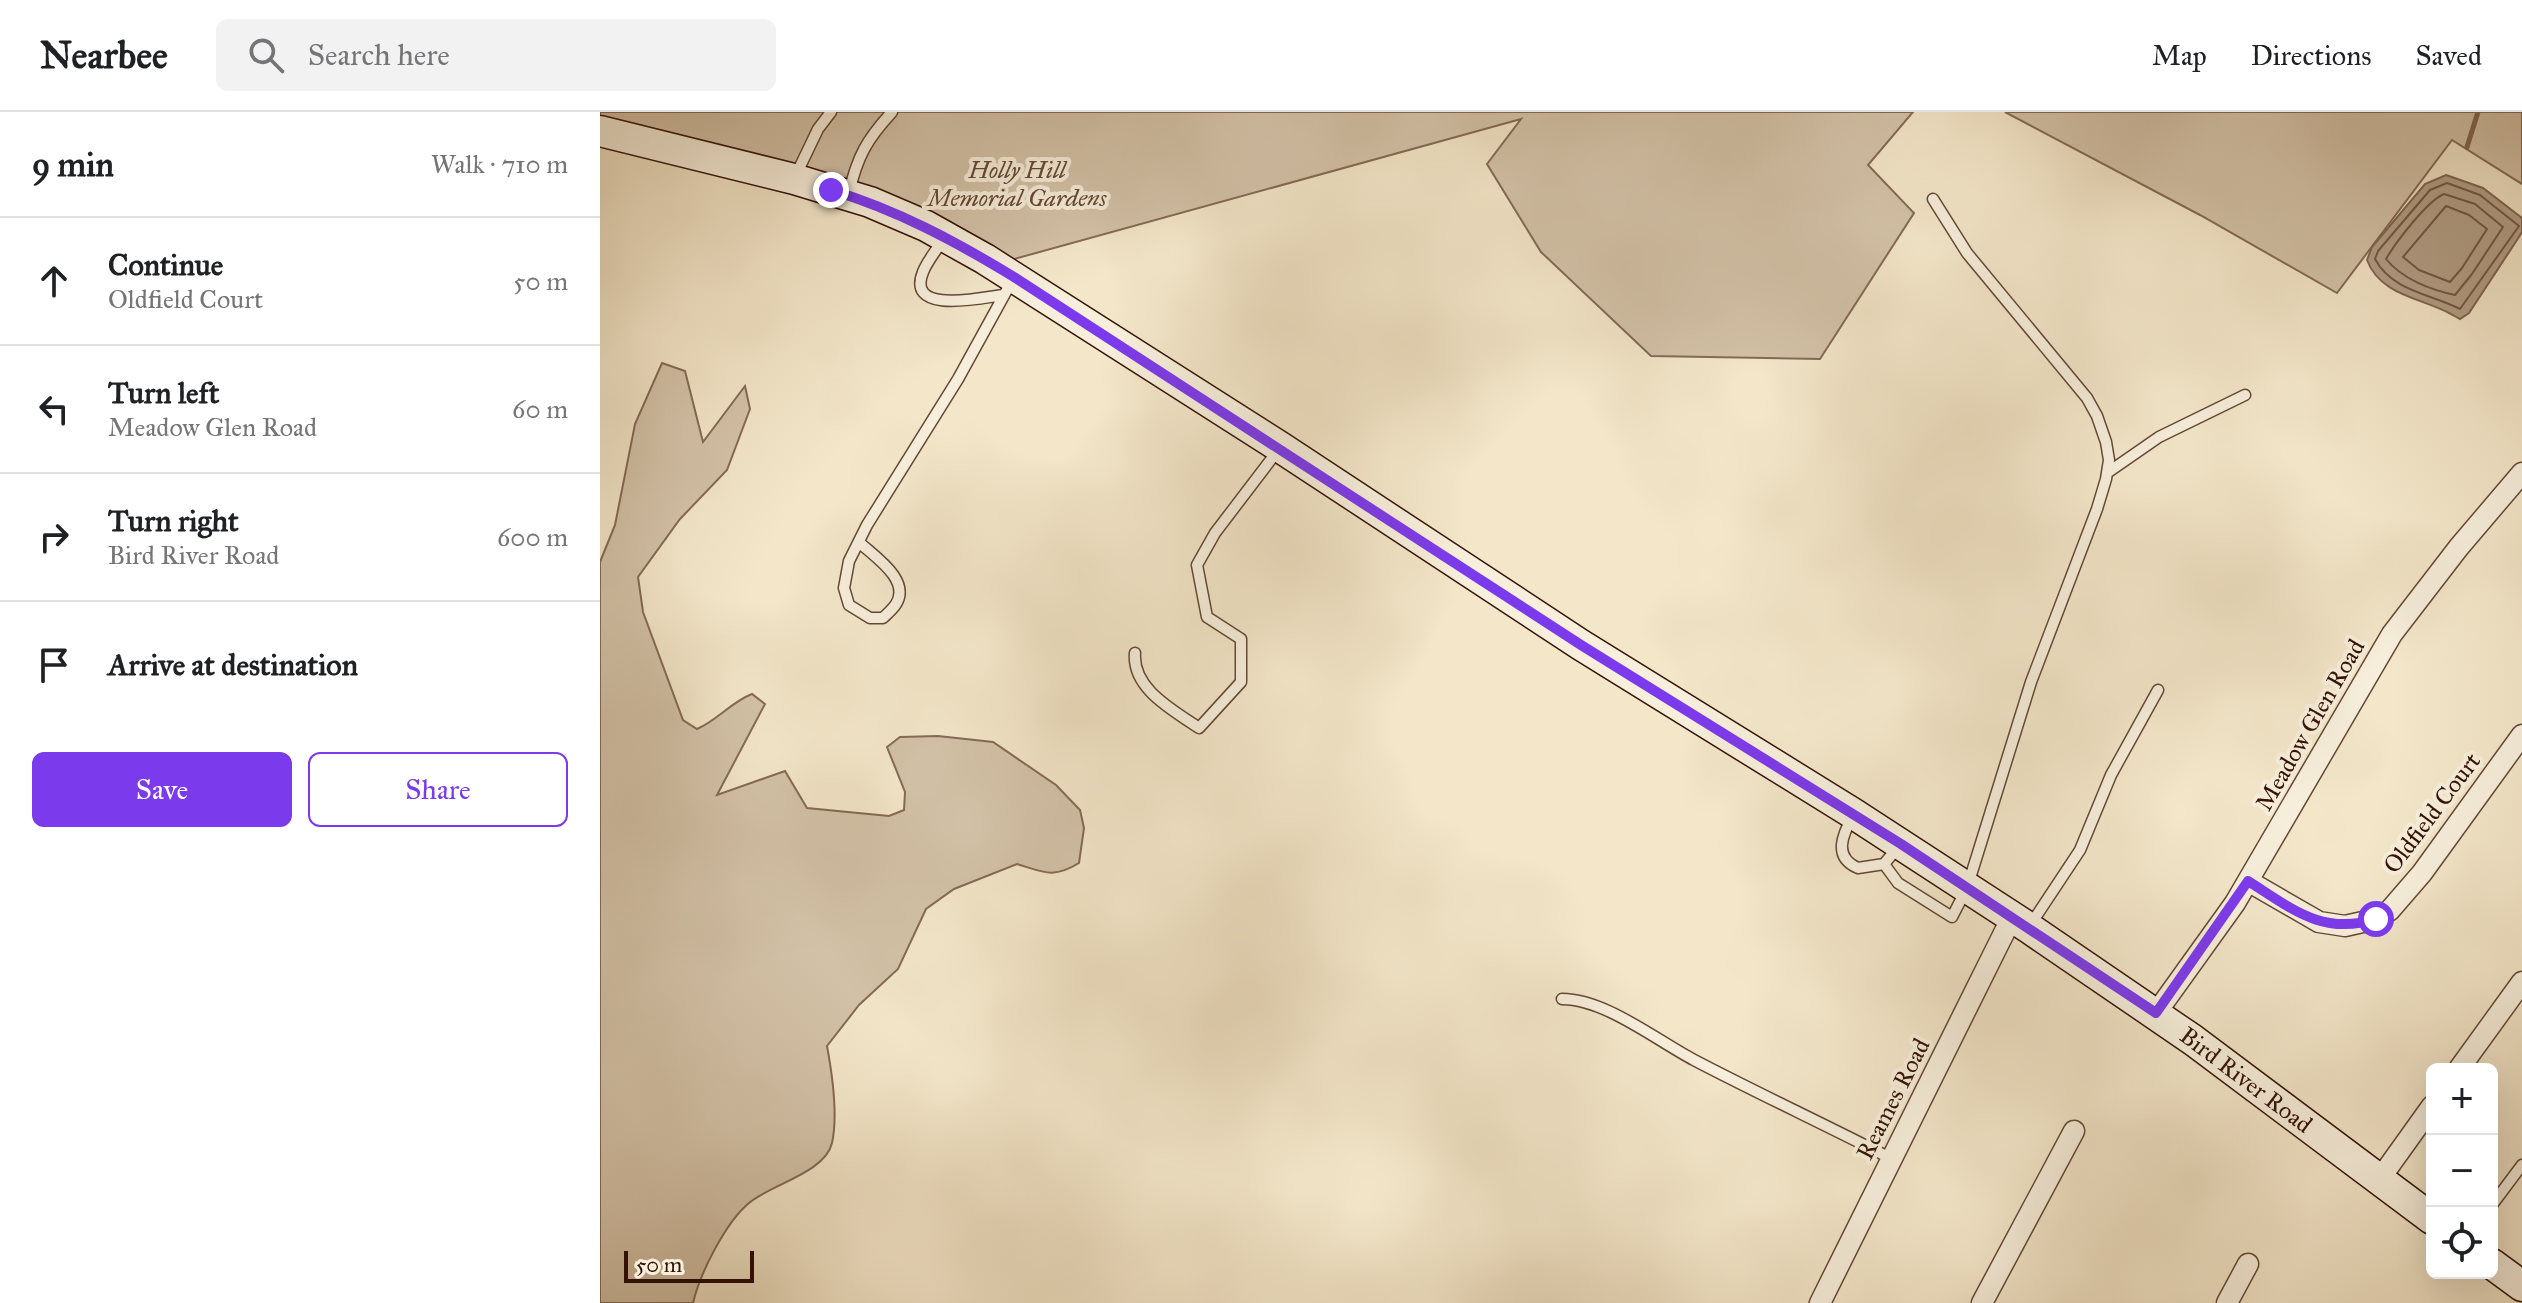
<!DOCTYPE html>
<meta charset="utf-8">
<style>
:root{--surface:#fff;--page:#f2f2f2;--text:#202124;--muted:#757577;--line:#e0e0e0;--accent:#7c3aed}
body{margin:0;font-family:"IM FELL Great Primer",serif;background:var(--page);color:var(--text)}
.controls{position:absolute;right:24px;bottom:24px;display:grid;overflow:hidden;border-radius:12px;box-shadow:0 8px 32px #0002}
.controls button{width:72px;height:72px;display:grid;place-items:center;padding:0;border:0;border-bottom:2px solid var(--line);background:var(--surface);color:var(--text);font:40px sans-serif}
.scale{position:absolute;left:24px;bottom:20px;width:130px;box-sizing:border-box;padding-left:8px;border:4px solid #341305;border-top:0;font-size:22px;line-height:28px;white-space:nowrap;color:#341305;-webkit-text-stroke:6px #f7efdc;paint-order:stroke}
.stop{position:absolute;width:24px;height:24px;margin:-18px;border:6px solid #7c3aed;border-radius:50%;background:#fff}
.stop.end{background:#7c3aed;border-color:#fff;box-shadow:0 2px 8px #0008}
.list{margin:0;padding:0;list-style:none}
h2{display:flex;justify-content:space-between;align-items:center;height:104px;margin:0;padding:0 32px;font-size:34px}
h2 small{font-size:26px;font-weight:400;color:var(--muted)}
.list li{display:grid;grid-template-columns:52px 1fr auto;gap:24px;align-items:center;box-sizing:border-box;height:128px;padding:0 32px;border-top:2px solid var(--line)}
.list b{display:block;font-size:30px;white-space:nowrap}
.list p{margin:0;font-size:26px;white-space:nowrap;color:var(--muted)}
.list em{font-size:26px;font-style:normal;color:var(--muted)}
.actions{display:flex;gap:16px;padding:24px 32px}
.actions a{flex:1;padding:18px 0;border:2px solid var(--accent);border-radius:12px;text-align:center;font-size:28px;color:var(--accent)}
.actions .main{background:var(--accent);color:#fff}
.icon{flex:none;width:44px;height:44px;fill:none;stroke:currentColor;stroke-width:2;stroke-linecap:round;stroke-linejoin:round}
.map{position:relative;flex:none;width:1922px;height:1191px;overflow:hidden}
header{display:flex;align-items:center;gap:48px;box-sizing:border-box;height:112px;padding:0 40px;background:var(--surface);border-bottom:2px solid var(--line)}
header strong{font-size:38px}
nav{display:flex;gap:44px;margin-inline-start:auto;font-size:28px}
.search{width:560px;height:72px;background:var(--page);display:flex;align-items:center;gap:20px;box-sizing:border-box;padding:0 28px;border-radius:12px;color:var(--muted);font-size:30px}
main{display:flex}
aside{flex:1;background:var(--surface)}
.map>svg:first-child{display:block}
.green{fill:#d3c2a8;stroke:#846a56;stroke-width:2}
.water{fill:#b29e86;stroke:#806652;stroke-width:2}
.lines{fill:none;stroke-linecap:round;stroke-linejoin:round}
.shore{stroke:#735846;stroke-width:2}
.stream{stroke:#806652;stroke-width:5}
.lane-casing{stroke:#644836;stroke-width:13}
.street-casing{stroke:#644836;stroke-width:23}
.secondary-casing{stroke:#341305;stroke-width:33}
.lane{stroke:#f7efdc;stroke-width:10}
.street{stroke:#f7efdc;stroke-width:20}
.secondary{stroke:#f7efdc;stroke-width:30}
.route{stroke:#7c3aed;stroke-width:10}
.labels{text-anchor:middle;stroke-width:8;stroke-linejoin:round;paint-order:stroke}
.park-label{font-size:24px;font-style:italic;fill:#644836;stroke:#f7efdc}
.street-label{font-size:24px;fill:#341305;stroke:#f7efdc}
</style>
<header>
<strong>Nearbee</strong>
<div class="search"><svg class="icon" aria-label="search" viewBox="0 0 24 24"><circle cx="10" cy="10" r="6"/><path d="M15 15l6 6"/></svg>Search here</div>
<nav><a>Map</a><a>Directions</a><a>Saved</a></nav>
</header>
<main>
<aside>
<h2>9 min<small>Walk · 710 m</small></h2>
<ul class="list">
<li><svg class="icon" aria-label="ahead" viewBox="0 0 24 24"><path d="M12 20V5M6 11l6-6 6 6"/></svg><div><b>Continue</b><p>Oldfield Court</p></div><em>50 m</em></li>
<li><svg class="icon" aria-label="left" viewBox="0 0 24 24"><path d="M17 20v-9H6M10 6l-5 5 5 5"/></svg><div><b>Turn left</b><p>Meadow Glen Road</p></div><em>60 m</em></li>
<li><svg class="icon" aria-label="right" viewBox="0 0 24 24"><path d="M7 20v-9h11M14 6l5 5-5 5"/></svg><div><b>Turn right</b><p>Bird River Road</p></div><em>600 m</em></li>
<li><svg class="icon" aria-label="arrive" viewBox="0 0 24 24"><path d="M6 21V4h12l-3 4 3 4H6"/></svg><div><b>Arrive at destination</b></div></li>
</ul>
<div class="actions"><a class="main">Save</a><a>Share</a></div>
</aside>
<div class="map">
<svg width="1922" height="1191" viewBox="0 0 1922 1191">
<rect width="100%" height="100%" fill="#f3e6c9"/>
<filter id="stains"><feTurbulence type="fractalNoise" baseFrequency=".0025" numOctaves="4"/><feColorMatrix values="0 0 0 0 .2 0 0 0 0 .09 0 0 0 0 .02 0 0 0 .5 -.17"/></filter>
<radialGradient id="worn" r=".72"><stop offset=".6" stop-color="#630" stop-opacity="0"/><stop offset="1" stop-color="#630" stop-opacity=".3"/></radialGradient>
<path class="green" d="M0 0H1313L1268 53 1314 101 1220 247 1051 244 941 140 887 52 921 7 407 149 0 10Z
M1405 0H1922V72L1852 28 1737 181 1600 103Z
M62 251 85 259 103 330 145 274 150 297 127 358 80 407 38 465 43 500 83 608 97 617C118 608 131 590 152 582L165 592 117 683 185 659 207 696 289 704 304 698 305 680 287 635 300 625 338 624 393 630 456 673 480 698 484 716 479 751C453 767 444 760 417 752L354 777 326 797 298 857 259 893 227 934C232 961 238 1004 232 1031 225 1061 171 1072 149 1091 126 1110 100 1161 93 1191H0V450L15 413 35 312Z"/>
<path class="water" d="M1846 63 1883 76 1922 106V120L1917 128 1869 201 1860 207C1856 205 1853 203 1849 201 1821 186 1780 183 1767 148L1772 135 1825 72Z"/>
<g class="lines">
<path class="shore" d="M1847 71 1880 83 1919 114 1860 197C1831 182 1792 179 1775 147L1778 139 1830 78Z
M1844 82 1875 92 1903 115 1872 162 1855 183C1831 178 1802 167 1786 147 1796 130 1827 89 1844 82Z
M1846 94 1869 103 1887 117 1862 156 1850 170 1819 158 1803 145Z"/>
<path class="stream" d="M1867 35 1878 0"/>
<defs>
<path id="lane" d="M195 65 218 17 231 0
M249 81C257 45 267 27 292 0
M343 127C337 138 327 149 323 160 305 204 385 185 403 183
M1507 361 1559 325 1645 283
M260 431C275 445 311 468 296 492 293 497 287 502 283 506H270L249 493 244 476 249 449 267 413 358 267 413 167
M535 541C532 577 573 598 599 616L641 570V527L607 505 597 453 615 421 679 337
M1253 703C1243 722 1232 745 1258 756L1284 752
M1299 734 1284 752 1298 771 1352 805 1367 776 1431 570 1497 397 1506 367 1509 348 1506 330 1497 304 1487 286 1367 141 1333 87
M1431 812 1480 738 1511 663 1558 578
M962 887C1005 887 1056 928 1094 948 1159 982 1226 1013 1292 1047
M1892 1093 1922 1053"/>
<path id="street" d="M1648 769 1719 810 1745 814 1776 807 1790 798 1822 761 1922 623
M1556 901 1635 791 1792 522 1859 435 1922 361
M1859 957 1922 870
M1779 1068 1832 994
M1220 1191 1412 805
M1382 1191 1474 1019
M1627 1191 1648 1152"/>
<path id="secondary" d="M0 19 194 67 270 90 326 114 385 147 680 335 981 533 1254 702 1429 816 1593 928 1832 1107
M1892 1152 1922 1174"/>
</defs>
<use href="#lane" class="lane-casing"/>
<use href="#street" class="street-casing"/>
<use href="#secondary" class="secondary-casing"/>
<use href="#lane" class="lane"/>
<use href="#street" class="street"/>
<use href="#secondary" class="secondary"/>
</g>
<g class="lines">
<path class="route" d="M231 78C297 98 355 129 414 165L981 533 1301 732 1556 901 1648 769C1691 796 1722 824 1776 807"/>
</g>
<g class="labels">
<g class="park-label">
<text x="417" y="66">Holly Hill<tspan x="417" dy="28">Memorial Gardens</tspan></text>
</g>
<g class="street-label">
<text transform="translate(1710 613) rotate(-60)" y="8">Meadow Glen Road</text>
<text transform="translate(1832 701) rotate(-53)" y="8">Oldfield Court</text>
<text transform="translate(1646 968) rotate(37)" y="8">Bird River Road</text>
<text transform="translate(1293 987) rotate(-63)" y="8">Reames Road</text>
</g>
</g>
<rect width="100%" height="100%" filter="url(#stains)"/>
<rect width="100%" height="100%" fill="url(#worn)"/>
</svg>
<div class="controls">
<button>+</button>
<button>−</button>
<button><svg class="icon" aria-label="locate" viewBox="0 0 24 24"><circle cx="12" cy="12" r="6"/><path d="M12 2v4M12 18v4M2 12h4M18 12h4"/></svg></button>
</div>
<div class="scale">50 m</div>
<div class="stop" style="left:1776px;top:807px"></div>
<div class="stop end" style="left:231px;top:78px"></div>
</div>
</main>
